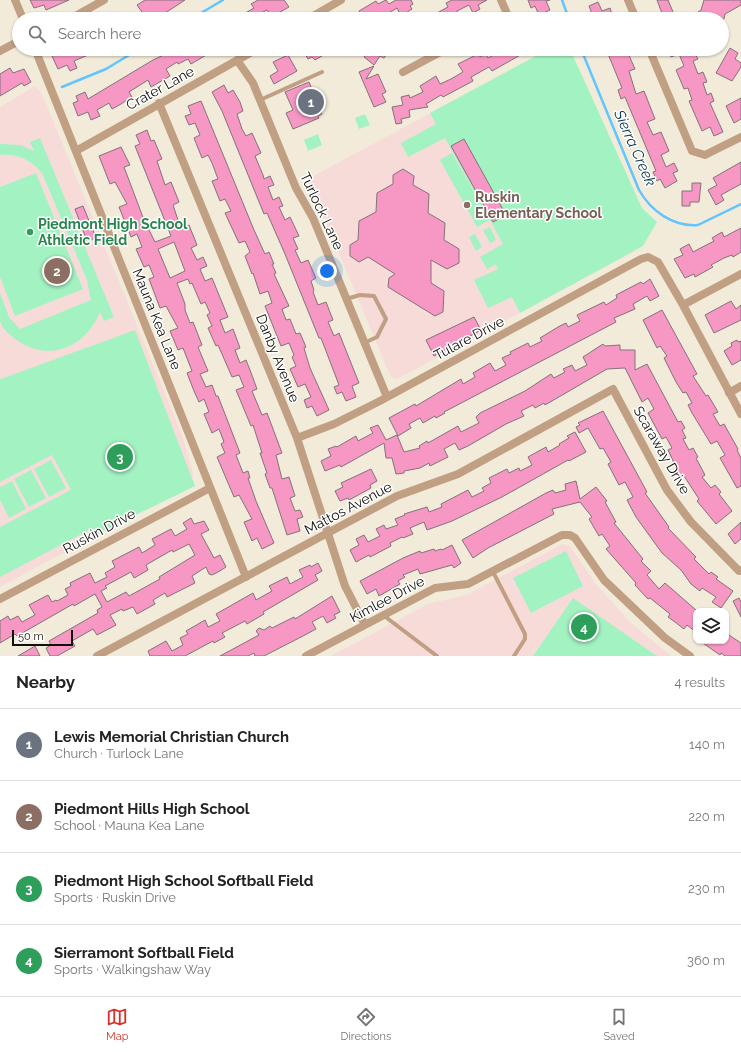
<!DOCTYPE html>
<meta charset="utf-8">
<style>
:root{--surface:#fff;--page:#f2f2f2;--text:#222;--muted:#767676;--line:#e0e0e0;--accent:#d93025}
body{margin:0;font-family:Raleway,sans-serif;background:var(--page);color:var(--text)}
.controls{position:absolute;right:12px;bottom:12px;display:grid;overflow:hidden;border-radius:8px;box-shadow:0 1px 3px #0004}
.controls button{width:36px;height:36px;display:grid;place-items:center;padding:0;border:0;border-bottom:1px solid var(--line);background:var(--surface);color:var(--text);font:20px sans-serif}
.scale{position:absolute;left:12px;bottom:10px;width:61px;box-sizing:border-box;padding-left:4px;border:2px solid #110f09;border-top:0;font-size:11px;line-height:14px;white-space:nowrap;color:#110f09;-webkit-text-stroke:3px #fff;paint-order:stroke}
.you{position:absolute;left:327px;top:271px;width:14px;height:14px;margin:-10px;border:3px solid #fff;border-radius:50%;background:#1a73e8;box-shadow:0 0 0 6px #1a73e833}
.badge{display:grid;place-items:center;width:26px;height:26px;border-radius:50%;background:var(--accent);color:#fff;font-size:13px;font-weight:700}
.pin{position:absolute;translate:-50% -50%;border:2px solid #fff;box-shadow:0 1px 4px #0006}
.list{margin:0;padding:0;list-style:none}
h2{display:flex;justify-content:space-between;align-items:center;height:52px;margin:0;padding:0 16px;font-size:17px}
h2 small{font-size:13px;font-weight:400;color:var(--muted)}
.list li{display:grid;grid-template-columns:26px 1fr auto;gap:12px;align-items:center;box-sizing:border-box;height:72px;padding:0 16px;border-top:1px solid var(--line)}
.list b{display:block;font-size:15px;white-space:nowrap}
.list p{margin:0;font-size:13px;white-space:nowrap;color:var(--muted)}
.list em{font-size:13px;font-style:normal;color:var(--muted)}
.icon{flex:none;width:22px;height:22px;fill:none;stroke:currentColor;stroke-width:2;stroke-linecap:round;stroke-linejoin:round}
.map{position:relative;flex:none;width:741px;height:656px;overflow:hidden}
.search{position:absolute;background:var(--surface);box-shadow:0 1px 3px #0004;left:12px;right:12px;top:12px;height:44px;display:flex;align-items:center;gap:10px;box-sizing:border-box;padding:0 14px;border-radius:22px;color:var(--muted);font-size:15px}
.sheet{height:340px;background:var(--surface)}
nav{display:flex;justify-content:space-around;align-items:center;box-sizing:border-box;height:56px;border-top:1px solid var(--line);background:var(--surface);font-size:11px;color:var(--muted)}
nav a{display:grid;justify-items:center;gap:2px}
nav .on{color:var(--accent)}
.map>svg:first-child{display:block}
.education{fill:#f6dbd9}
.green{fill:#a3f3c2}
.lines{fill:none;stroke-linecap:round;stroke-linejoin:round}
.stream{stroke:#61c5ff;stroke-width:2.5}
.building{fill:#f697c4;stroke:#84727a;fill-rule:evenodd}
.service{stroke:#c19f83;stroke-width:4}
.minor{stroke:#c19f83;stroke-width:8}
.education-dot{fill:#8d6e63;stroke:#fff;stroke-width:1.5}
.leisure-dot{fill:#2e9e5b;stroke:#fff;stroke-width:1.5}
.labels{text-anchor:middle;stroke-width:3;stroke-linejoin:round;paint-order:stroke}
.street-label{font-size:14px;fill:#110f09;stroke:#fff}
.education-label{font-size:14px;font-weight:bold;fill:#785e54;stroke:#fff;text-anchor:start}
.leisure-label{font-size:14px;font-weight:bold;fill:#27864d;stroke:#fff;text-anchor:start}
.water-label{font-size:15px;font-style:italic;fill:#033148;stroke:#fff}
</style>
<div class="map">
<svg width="741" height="656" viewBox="0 0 741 656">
<rect width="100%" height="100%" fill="#f2ebda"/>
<path class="education" d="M549 49H551L635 251 399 378 394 379 390 375 308 179Z
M35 86 42 94 182 435 193 473 192 482 188 486 0 587V107Z
M563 544 570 546 595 583 631 623 671 656H331L428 604 466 595Z"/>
<path class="green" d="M549 49H570L642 208 657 222 643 246 520 313 512 297 488 308 474 280 498 269 496 264 487 269 480 257 503 244 490 220 477 227 440 160 452 153 487 215 445 138 408 157 401 143 436 124 430 113Z
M365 114 370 125 359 129 355 118Z
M318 134 322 145 308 151 304 140Z
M40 138 114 317 104 321 100 312C86 346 51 363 18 341 12 337 2 329 0 321 0 313 0 302 0 293L9 317 20 329 91 300 87 280 42 173C31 160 17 153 0 155V144H1L20 145 34 151 30 142Z
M36 173 83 289 15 316 0 277V187Z
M490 227 496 240 490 243 483 230Z
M475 234 482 247 476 251 469 237Z
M135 330 195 486 95 535 91 529 0 577V527L71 490 52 455 0 482V378L1 379Z
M51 460 66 488 49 497 34 469Z
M31 470 46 498 29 507 14 479Z
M12 481 26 509 9 518 0 500V487Z
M566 551 583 586 531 613 513 578Z
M573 598 657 656H533Z"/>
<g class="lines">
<path class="stream" d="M562 0 569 19
M191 19 223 0
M581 49 639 190C651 211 673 227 698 225L741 204
M62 87 106 69 139 49"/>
</g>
<path class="building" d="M30 0H69L46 10 44 5 34 8Z
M145 0H185L156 19H130L142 12 137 5Z
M258 0H284L289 7 271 17 267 10 255 16 257 19H235L254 8 251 4Z
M386 0 389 4 396 0H411L413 4 410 6 412 9 401 16 397 8 379 19H364L359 11 376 1 378 4Z
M452 0H487L478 5 480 9 473 13 469 5 457 11 460 19H426L448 7 446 3Z
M528 0H550L546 1 550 10 539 15 535 6 531 8Z
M657 0H668L676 19H656L663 16Z
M704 0H741V5L725 14 724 19H705L701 18 698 12 701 10Z
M598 2 602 11 610 8 613 17 607 19H594L589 6Z
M730 48 738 53 735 59 741 63V67L732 81 716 73Z
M63 49H102L74 61 77 68 70 71 67 65 58 69 52 56 64 51Z
M176 49H206L208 54 191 64 188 59 178 64 177 62 166 69 170 76 151 87 148 80 129 92 132 97 121 104 112 109 109 103 97 110 100 116 91 120 88 112 78 116 73 103 78 101 76 96 85 92 88 99 153 60Z
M302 49H318L322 56 315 60 312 57 308 59Z
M369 49H390L384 58 380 56 374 65 364 57Z
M505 49H531L492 71 489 67 471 77 473 81 443 97 441 95 426 104 428 107 409 110 410 117 401 119 402 123 396 124 392 107 403 105 401 97 409 95 410 98 423 92 420 86 436 76 440 84 451 79 463 72 458 64 478 54 480 57 486 54 488 58Z
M606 49H617L619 53 627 50 631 60 635 69 629 71 636 94 644 91 655 119 647 122 653 135 661 132 669 151 661 155 666 167 674 163 678 171 673 173 677 181 665 188 660 179 657 181 653 172 656 171 625 97 621 99 618 90 622 88Z
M673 49H691L689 50 690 53 694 52 698 59 693 61 698 74 703 72 707 82 703 83 707 95 711 93 714 101 710 103 723 132 714 136 710 127 702 131 689 101 692 100 688 88 684 89 676 70 684 66 679 54 671 57 668 51Z
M288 55 297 71 274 84 270 76 278 71 273 62Z
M374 66 366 79 378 74 386 92 382 94 386 102 374 107 359 72Z
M10 68 13 73 24 69 31 82 24 86 22 83 0 96V74Z
M309 82 322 114 318 116 319 118 293 129 286 113 293 110 285 92Z
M224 85 228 93 233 90 240 102 243 111 237 114 242 129 246 136 252 133 261 153 255 156 263 175 264 179 270 176 274 185 268 187 273 200 279 197 283 206 279 207 285 220 290 217 299 236 293 238 298 249 295 250 301 263 308 260 316 278 311 281 314 290 313 292 318 305 326 302 333 320 328 322 334 336 339 333 359 383 352 386 356 397 346 401 342 392 337 394 334 387 339 385 321 338H319L285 254 267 213 264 214 222 111 212 92Z
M741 98V119L734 123 726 106Z
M201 101 254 230 265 254 269 252 274 264H272L276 273 274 274 289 306 282 309 286 320 290 319 296 334 300 333 306 347 304 348 310 368 329 410 317 416 312 406 307 408 304 400 311 397 305 384 298 387 290 369 296 366 292 357 294 355 289 343 281 346 265 306 272 303 268 291 260 294 253 273 252 274 245 256 250 252 245 241 239 243 225 213 231 211 225 199 220 201 212 181 218 179 212 163 208 155 202 158 194 138 200 135 195 123 189 125 185 116 191 114 188 106Z
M147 130 151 141 154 140 162 159 157 161 165 185 171 182 179 202 173 205 178 220 183 228 189 225 197 245 191 248 197 260 203 257 207 266 200 269 205 281 212 278 228 317 220 320 225 333 233 329 240 348 235 350 240 363 246 360 250 370 257 389 252 391 262 415 267 413 282 453 276 455 282 479 289 477 295 496 290 498 295 511 300 510 303 517 297 519 300 531 287 535 272 488H270L265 474 267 473 260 453H262L253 425 251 426 236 390 244 387 239 375 232 377 218 345 216 346 208 328 212 326 207 315 210 313 205 302 201 304 192 283 190 284 188 279 177 283 185 304V310L190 323 193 322 202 345 198 347 208 371 200 374 206 387 212 385 216 396H218L240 453 236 455 243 473 248 471 250 478H248L256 501 274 543 262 549 257 538 252 541 244 522 252 519 239 495 234 497 217 457 225 453 221 444 224 442 219 429 212 433 204 414 209 412 204 399 199 402 194 391 187 373 192 371 183 348 178 350 170 331 178 328 166 306 160 308 149 279 154 277 149 265 144 267 136 249 142 247 137 234 131 237 119 207 127 204 115 182 110 184 99 156 121 147 130 165 124 167 144 220 155 242 171 236 135 146 140 144 136 135ZM174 242 185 271 170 278 158 249Z
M464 139 506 215 493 222 451 146Z
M741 162V184L721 195 724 200 716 205 708 190 717 185 713 178Z
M403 169 414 176 413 185 429 194 428 213 445 223 444 240 459 249V263L447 269 431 260V283L444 291 443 312 435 316 388 287 389 278 395 274 368 257 359 262 350 256V245L358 240 359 221 376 212 377 193 393 184V175Z
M692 183H701L699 202H690V206H682V191H692Z
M83 206 96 238 87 241 75 209Z
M741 228V252L733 257 732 255 724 258 711 265 713 267 695 277 694 274 685 278 674 259 683 255 680 249 689 244 693 252 714 241 712 238 722 232 724 237Z
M650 279 659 296 650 301 647 296 633 304 635 309 614 318 616 322 444 412 445 413 436 418 435 416 423 423 420 418 409 424 411 428 398 436 389 418 415 404 416 406 461 379 463 384 475 377 473 373 490 363 495 371 506 365 502 358 511 354 510 352 528 343 530 347 542 341 540 338 558 327 566 323 568 327 580 321 577 315 604 302 606 305 617 298 616 295 641 282 643 284Z
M731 301 736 309 741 305V320L714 333 705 315Z
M662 310 697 374 693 376 706 396 708 395 718 412 713 414 720 426 724 424 738 449 737 450 741 458V486L737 488 720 458 725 455 717 441 711 444 692 413 688 405 692 403 686 392 683 393 676 382 664 358 667 356 660 346 657 348 643 320Z
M474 317 481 330 434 356 426 340Z
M737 340 738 342 741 341V360L732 365 724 351 732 346 731 343Z
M603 344 605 346 620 345V350H635V370L647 364 678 422 681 421 685 428 682 430 686 438 683 439 689 450 693 448 698 457 696 458 705 475 702 477 711 488 715 485 721 492 719 494 732 511 716 524 697 501 699 499 684 476H680L668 450 672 448 666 437 662 439 648 413 654 409 648 398 642 402 625 368 607 369 545 405 544 403 535 408 533 405 521 411 524 416 506 424 468 446 459 450 455 443 444 449 448 457 430 466 429 463 420 468 404 471V473L396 474 392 458H386L384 443 341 467 340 465 325 471 321 461 331 456 328 449 336 446 337 447 356 436 358 441 373 433 370 428 378 425 386 440 397 435 404 452 420 448 419 446 427 441 428 443 458 426 461 432 479 423 476 417 480 413 525 391 551 374 554 378 565 372 563 369 572 365 575 371 587 365 583 357Z
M603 411 647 492 645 493 669 527 668 528 696 557 694 559 709 574 711 572 718 577 716 579 733 591 721 608 712 602 716 597 702 588 700 591 691 584 681 570 662 553 636 517 627 500 633 497 625 482 619 485 608 464 611 462 603 448 600 449 588 428 579 433 576 427 580 425 578 423Z
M575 432 586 452 569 461 568 460 502 497 452 521 427 530 424 522 410 528 413 534 403 538 402 537 390 543 391 546 370 557 369 555 356 562 350 550 359 545 356 539 364 535 368 542 380 536 376 529 384 525 386 529 398 525 395 519 405 515 404 514 427 507 429 512 442 507 441 504 468 490 472 497 484 491 482 488 491 483 489 478 507 469 509 473 519 468 520 471 532 465 528 457 546 447 548 452 560 445 559 444 569 438 567 436Z
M371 469 377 481 370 485 371 488 349 500 348 498 340 501 335 491 343 487 341 483Z
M576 481 580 499 596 487 607 501 605 502 616 522 614 523 643 559 641 561 651 571 647 575 659 589 665 583 696 610V632L687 625 684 629 675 622 668 617 670 614 650 598 648 599 635 585 636 583 606 549 610 546 602 534 599 536 589 519 592 517 580 502 552 509 554 514 488 548 473 558 462 540 546 493 553 490 555 493 566 490 565 484Z
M191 518 194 524 204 521 209 530 201 534 214 558 220 555 226 567 218 572 212 575 209 574 206 567 192 576 195 583 167 597 165 593 153 600 155 604 137 614 133 607 123 611 122 609 110 615 116 625 97 635 93 629 72 641 75 646 57 656H50L46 648 51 645 49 641 98 613 97 610 102 607 95 594 74 606 73 604 17 636 15 634 0 643V621L8 616 10 620 18 616 22 622 35 615 29 605 48 595 52 602 56 600 57 601 68 595 65 589 71 586 70 583 90 573 95 583 107 577 105 573 115 567 112 561 139 547 142 553 155 545 152 539 171 529 175 536 187 529 183 523ZM189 544 195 555 159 577 160 579 129 596 126 592 107 602 101 591 107 588 105 586 131 572 134 578 148 570 146 565 172 550 173 552Z
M741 522V539L735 544 728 534Z
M452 545 461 563 454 568 452 565 420 574 418 569 403 575 405 577 398 581 400 584 379 596 376 589 367 594 360 581 403 558 420 551 421 553 434 549 435 551 441 549 442 550Z
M318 563 322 571 315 575 318 580 263 612 264 614 247 624 245 621 222 633 225 637 214 643 213 641 185 656H150L148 651 166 641 172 651 183 645 180 638 188 634 186 631 205 620 208 627 220 621 216 614 253 593 256 600 272 591 269 586 287 577 290 584 303 577 299 570 310 565 311 567Z
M332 596 340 612 334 615 336 618 327 623 323 616 312 622 316 629 303 636 264 656H255L254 653 248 656H220L259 635 256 631 259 628 264 630 270 626 272 628 294 617 295 619Z
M739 598 741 602V617L733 601Z
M726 633 741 643V656H725L721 653 720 655 700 641H726Z
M35 646 40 656H18Z"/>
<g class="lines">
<path class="service" d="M260 100 322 72
M346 299 360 295 374 296 386 319 377 337 364 343
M492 570 525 634V639L514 656
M383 615 437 656"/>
<path class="minor" d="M15 0 23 19
M501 0 508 16 502 19
M628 0 636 19
M70 19 104 0
M308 19 341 0
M35 49 246 577
M649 49 692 151 705 155 741 137
M0 51 19 41
M237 60 253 83 296 188 313 218 387 397
M403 72 446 49
M159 103 297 438 345 586 365 625
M76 151 257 49
M683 305 741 274
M729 393 741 386
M297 438 334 424 378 402 641 259 648 257 658 262 683 305 741 414
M0 599 210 488
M97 656 397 496 458 474 613 389 667 490 691 522 739 571 741 570
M306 656 435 588 468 584 562 535H570L575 538 604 580 665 638 690 656"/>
</g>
<circle class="education-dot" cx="467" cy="205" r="4"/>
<circle class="leisure-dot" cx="30" cy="232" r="4"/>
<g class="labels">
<g class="street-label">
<text transform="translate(160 88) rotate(-29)" y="5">Crater Lane</text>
<text transform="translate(322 211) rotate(65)" y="5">Turlock Lane</text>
<text transform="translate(157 319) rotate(68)" y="5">Mauna Kea Lane</text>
<text transform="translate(469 338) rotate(-28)" y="5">Tulare Drive</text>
<text transform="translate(278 358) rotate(68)" y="5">Danby Avenue</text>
<text transform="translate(662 450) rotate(60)" y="5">Scaraway Drive</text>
<text transform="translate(348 508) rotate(-28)" y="5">Mattos Avenue</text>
<text transform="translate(99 531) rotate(-28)" y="5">Ruskin Drive</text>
<text transform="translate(387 599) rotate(-28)" y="5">Kimlee Drive</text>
</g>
<g class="education-label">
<text x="475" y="202">Ruskin<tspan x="475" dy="16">Elementary School</tspan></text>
</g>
<g class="leisure-label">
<text x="38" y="229">Piedmont High School<tspan x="38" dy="16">Athletic Field</tspan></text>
</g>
<g class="water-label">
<text transform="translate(635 148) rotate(66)" y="5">Sierra Creek</text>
</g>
</g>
</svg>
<div class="controls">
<button><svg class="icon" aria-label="layers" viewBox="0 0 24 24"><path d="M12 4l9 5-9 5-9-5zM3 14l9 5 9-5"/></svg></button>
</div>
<div class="scale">50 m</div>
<div class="you"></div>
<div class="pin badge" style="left:311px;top:102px;background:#6b7280">1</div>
<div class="pin badge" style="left:57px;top:271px;background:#8d6e63">2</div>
<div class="pin badge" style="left:120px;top:457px;background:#2e9e5b">3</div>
<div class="pin badge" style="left:584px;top:627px;background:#2e9e5b">4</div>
<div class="search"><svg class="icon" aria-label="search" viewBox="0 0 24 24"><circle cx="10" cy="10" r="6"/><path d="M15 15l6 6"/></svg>Search here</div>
</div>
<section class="sheet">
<h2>Nearby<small>4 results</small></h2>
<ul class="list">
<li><span class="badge" style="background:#6b7280">1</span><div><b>Lewis Memorial Christian Church</b><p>Church · Turlock Lane</p></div><em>140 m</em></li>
<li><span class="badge" style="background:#8d6e63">2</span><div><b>Piedmont Hills High School</b><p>School · Mauna Kea Lane</p></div><em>220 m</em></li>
<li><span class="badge" style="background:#2e9e5b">3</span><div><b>Piedmont High School Softball Field</b><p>Sports · Ruskin Drive</p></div><em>230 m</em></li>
<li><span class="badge" style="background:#2e9e5b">4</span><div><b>Sierramont Softball Field</b><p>Sports · Walkingshaw Way</p></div><em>360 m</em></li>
</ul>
</section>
<nav>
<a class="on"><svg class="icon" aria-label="map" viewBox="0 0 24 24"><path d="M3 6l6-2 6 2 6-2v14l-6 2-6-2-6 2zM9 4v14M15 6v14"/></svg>Map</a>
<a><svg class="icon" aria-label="directions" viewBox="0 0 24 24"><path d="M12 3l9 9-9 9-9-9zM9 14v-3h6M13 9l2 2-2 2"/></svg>Directions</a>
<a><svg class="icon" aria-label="saved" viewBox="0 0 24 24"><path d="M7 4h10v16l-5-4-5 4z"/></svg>Saved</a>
</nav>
